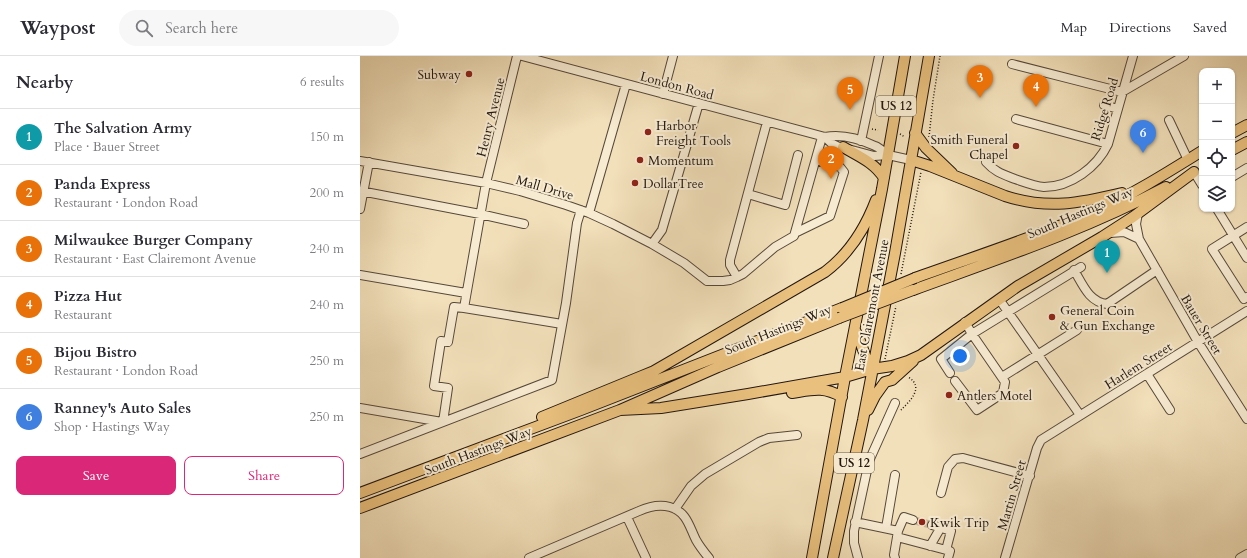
<!DOCTYPE html>
<meta charset="utf-8">
<style>
:root{--surface:#fff;--page:#f7f7f7;--text:#2b2b33;--muted:#7c7c81;--line:#e1e1e2;--accent:#db2777}
body{margin:0;font-family:Cardo,serif;background:var(--page);color:var(--text)}
.controls{position:absolute;right:12px;top:12px;display:grid;overflow:hidden;border-radius:8px;box-shadow:0 1px 3px #0004}
.controls button{width:36px;height:36px;display:grid;place-items:center;padding:0;border:0;border-bottom:1px solid var(--line);background:var(--surface);color:var(--text);font:20px sans-serif}
.you{position:absolute;left:600px;top:300px;width:14px;height:14px;margin:-10px;border:3px solid #fff;border-radius:50%;background:#1a73e8;box-shadow:0 0 0 6px #1a73e833}
.badge{display:grid;place-items:center;width:26px;height:26px;border-radius:50%;background:var(--accent);color:#fff;font-size:13px;font-weight:700}
.pin{position:absolute;translate:-50% -33px;filter:drop-shadow(0 1px 2px #0008)}
.pin::after{content:'';position:absolute;top:21px;width:14px;height:12px;background:inherit;clip-path:polygon(0 0,100% 0,50% 100%)}
.list{margin:0;padding:0;list-style:none}
h2{display:flex;justify-content:space-between;align-items:center;height:52px;margin:0;padding:0 16px;font-size:17px}
h2 small{font-size:13px;font-weight:400;color:var(--muted)}
.list li{display:grid;grid-template-columns:26px 1fr auto;gap:12px;align-items:center;box-sizing:border-box;height:56px;padding:0 16px;border-top:1px solid var(--line)}
.list b{display:block;font-size:15px;white-space:nowrap}
.list p{margin:0;font-size:13px;white-space:nowrap;color:var(--muted)}
.list em{font-size:13px;font-style:normal;color:var(--muted)}
.actions{display:flex;gap:8px;padding:12px 16px}
.actions a{flex:1;padding:9px 0;border:1px solid var(--accent);border-radius:8px;text-align:center;font-size:14px;color:var(--accent)}
.actions .main{background:var(--accent);color:#fff}
.icon{flex:none;width:22px;height:22px;fill:none;stroke:currentColor;stroke-width:2;stroke-linecap:round;stroke-linejoin:round}
.map{position:relative;flex:none;width:887px;height:502px;overflow:hidden}
header{display:flex;align-items:center;gap:24px;box-sizing:border-box;height:56px;padding:0 20px;background:var(--surface);border-bottom:1px solid var(--line)}
header strong{font-size:19px}
nav{display:flex;gap:22px;margin-inline-start:auto;font-size:14px}
.search{width:280px;height:36px;background:var(--page);display:flex;align-items:center;gap:10px;box-sizing:border-box;padding:0 14px;border-radius:22px;color:var(--muted);font-size:15px}
main{display:flex}
aside{flex:1;background:var(--surface)}
.map>svg:first-child{display:block}
.lines{fill:none;stroke-linecap:round;stroke-linejoin:round}
.minor-tunnel{stroke:#c8b898;stroke-width:8;stroke-dasharray:8 4;stroke-linecap:butt}
.minor-casing{stroke:#56483a;stroke-width:10}
.major-casing{stroke:#22160f;stroke-width:12}
.path{stroke:#22160f;stroke-width:1.5;stroke-dasharray:1 2;stroke-linecap:butt}
.minor{stroke:#f7ebd2;stroke-width:8}
.major{stroke:#e9c07d;stroke-width:10}
.major-bridge-casing{stroke:#22160f;stroke-width:12;stroke-linecap:butt}
.major-bridge{stroke:#e9c07d;stroke-width:10}
.poi-dot{fill:#8f2418;stroke:#f7ebd2;stroke-width:1.5}
.labels{text-anchor:middle;stroke-width:4;stroke-linejoin:round;paint-order:stroke}
.shield{fill:#f7ebd2;stroke:#62564a;stroke-width:1}
.shield-label{font-size:12px;font-weight:bold;fill:#22160f}
.poi-label{font-size:13px;fill:#22160f;stroke:#f7ebd2;text-anchor:start}
.street-label{font-size:13px;fill:#22160f;stroke:#f7ebd2}
</style>
<header>
<strong>Waypost</strong>
<div class="search"><svg class="icon" aria-label="search" viewBox="0 0 24 24"><circle cx="10" cy="10" r="6"/><path d="M15 15l6 6"/></svg>Search here</div>
<nav><a>Map</a><a>Directions</a><a>Saved</a></nav>
</header>
<main>
<aside>
<h2>Nearby<small>6 results</small></h2>
<ul class="list">
<li><span class="badge" style="background:#0f9aa8">1</span><div><b>The Salvation Army</b><p>Place · Bauer Street</p></div><em>150 m</em></li>
<li><span class="badge" style="background:#e8710a">2</span><div><b>Panda Express</b><p>Restaurant · London Road</p></div><em>200 m</em></li>
<li><span class="badge" style="background:#e8710a">3</span><div><b>Milwaukee Burger Company</b><p>Restaurant · East Clairemont Avenue</p></div><em>240 m</em></li>
<li><span class="badge" style="background:#e8710a">4</span><div><b>Pizza Hut</b><p>Restaurant</p></div><em>240 m</em></li>
<li><span class="badge" style="background:#e8710a">5</span><div><b>Bijou Bistro</b><p>Restaurant · London Road</p></div><em>250 m</em></li>
<li><span class="badge" style="background:#3f7fe0">6</span><div><b>Ranney's Auto Sales</b><p>Shop · Hastings Way</p></div><em>250 m</em></li>
</ul>
<div class="actions"><a class="main">Save</a><a>Share</a></div>
</aside>
<div class="map">
<svg width="887" height="502" viewBox="0 0 887 502">
<rect width="100%" height="100%" fill="#f2e0ba"/>
<filter id="stains"><feTurbulence type="fractalNoise" baseFrequency=".005" numOctaves="4"/><feColorMatrix values="0 0 0 0 .2 0 0 0 0 .09 0 0 0 0 .02 0 0 0 .5 -.17"/></filter>
<radialGradient id="worn" r=".72"><stop offset=".6" stop-color="#630" stop-opacity="0"/><stop offset="1" stop-color="#630" stop-opacity=".3"/></radialGradient>
<g class="lines">
<path class="minor-tunnel" d="M553 464 572 469"/>
<defs>
<path id="minor" d="M162 0 465 81C481 78 500 83 515 90 520 92 524 96 528 99
M652 8 762 36 824 0
M303 38 313 0
M744 49 758 53
M656 63 748 88
M809 64 828 104
M465 81 471 87 477 90 514 100 528 99 551 104
M501 85 519 0
M0 105 126 127 160 135 206 149 229 157 253 168 292 188 324 207 347 225H363L370 224 377 221 383 218 415 191 434 180 462 81
M626 106C635 116 642 118 655 123 664 126 674 130 684 131 711 131 737 111 748 88L773 0
M834 116 842 129
M872 121 887 112
M0 135 120 158 164 168
M388 138 425 149 438 99
M0 153 9 106
M857 153 887 202
M229 157 266 28
M778 157 776 168 779 183 838 286 887 363
M887 171 852 193 884 243 887 241
M435 177 470 160 484 116 480 111 456 104
M750 177 764 176 779 183
M292 188 302 174 339 47
M714 214C723 229 729 246 747 248L797 214
M0 219 106 237
M377 221 370 209V204L407 66
M639 243 720 359
M104 252 202 268
M605 266 612 278 721 211
M590 317 581 303 612 278 645 326 643 337 617 354 595 325
M787 318 810 354
M642 321 717 274
M0 352 82 366
M83 366 88 332 74 330 81 285 88 286 94 251 104 252 126 127 157 0
M0 398 192 324 206 247 217 167 221 154
M581 437 588 411 595 403 603 402 670 420
M315 453 331 430 345 418 399 386 409 382 437 379
M267 461 286 502
M495 466 538 475
M572 469 591 475 586 494
M526 472 535 419
M537 481 590 495 588 502
M570 490 581 471
M169 502 279 455C290 450 299 448 310 451 327 456 329 470 336 484 340 491 344 496 349 502
M498 502 494 487V475L509 405 535 347
M535 502 534 499 538 475 544 461 553 464
M645 502 677 392 681 384 887 255
M880 502 887 498"/>
<path id="major" d="M555 77 566 92 592 117
M872 77 887 69
M483 91C498 100 514 106 524 122
M872 94 887 86
M551 104 570 110 645 140C688 154 720 147 762 137
M555 222C616 200 679 180 738 154 775 137 808 116 842 95
M553 234C638 203 725 174 806 131
M495 274 500 285 507 305 512 313
M432 337C452 334 463 330 482 341
M260 354 301 352 388 338 485 321 512 313 532 310 548 305 561 299 658 230 742 181 773 161 834 116
M508 354 515 340 525 326 532 324 553 305
M182 361 282 320 294 315 465 216C489 198 505 173 516 144
M0 437 221 354 482 252
M0 452 260 354 358 311 479 262
M452 502 485 321 522 133 545 0
M473 502 503 364 535 197 569 0"/>
</defs>
<use href="#minor" class="minor-casing"/>
<use href="#major" class="major-casing"/>
<path class="path" d="M512 73 518 74
M540 78 545 81
M569 81 573 44 580 0
M541 218 561 116
M525 303 536 250
M541 354C550 345 565 331 548 321"/>
<use href="#minor" class="minor"/>
<use href="#major" class="major"/>
<defs>
<path id="major-bridge" d="M482 252 555 222
M479 262 553 234"/>
</defs>
<use href="#major-bridge" class="major-bridge-casing"/>
<use href="#major-bridge" class="major-bridge"/>
</g>
<g class="poi-dot">
<circle cx="109" cy="18" r="4"/>
<circle cx="288" cy="76" r="4"/>
<circle cx="656" cy="90" r="4"/>
<circle cx="280" cy="104" r="4"/>
<circle cx="275" cy="127" r="4"/>
<circle cx="692" cy="261" r="4"/>
<circle cx="589" cy="339" r="4"/>
<circle cx="562" cy="466" r="4"/>
</g>
<g class="labels">
<g class="shield">
<rect x="516" y="40" width="40" height="20" rx="3"/>
<rect x="474" y="397" width="40" height="20" rx="3"/>
</g>
<g class="shield-label">
<text x="536" y="54">US 12</text>
<text x="494" y="411">US 12</text>
</g>
<g class="poi-label">
<text x="101" y="23" text-anchor="end">Subway</text>
<text x="296" y="74">Harbor<tspan x="296" dy="15">Freight Tools</tspan></text>
<text x="648" y="88" text-anchor="end">Smith Funeral<tspan x="648" dy="15">Chapel</tspan></text>
<text x="288" y="109">Momentum</text>
<text x="283" y="132">DollarTree</text>
<text x="700" y="259">General Coin<tspan x="700" dy="15">&amp; Gun Exchange</tspan></text>
<text x="597" y="344">Antlers Motel</text>
<text x="570" y="471">Kwik Trip</text>
</g>
<g class="street-label">
<text transform="translate(317 29) rotate(15)" y="5">London Road</text>
<text transform="translate(744 53) rotate(-73)" y="5">Ridge Road</text>
<text transform="translate(130 61) rotate(-76)" y="5">Henry Avenue</text>
<text transform="translate(185 131) rotate(16)" y="5">Mall Drive</text>
<text transform="translate(720 156) rotate(-23)" y="5">South Hastings Way</text>
<text transform="translate(511 249) rotate(-79)" y="5">East Clairemont Avenue</text>
<text transform="translate(842 268) rotate(59)" y="5">Bauer Street</text>
<text transform="translate(418 273) rotate(-22)" y="5">South Hastings Way</text>
<text transform="translate(778 309) rotate(-32)" y="5">Harlem Street</text>
<text transform="translate(118 394) rotate(-21)" y="5">South Hastings Way</text>
<text transform="translate(651 439) rotate(-74)" y="5">Martin Street</text>
</g>
</g>
<rect width="100%" height="100%" filter="url(#stains)"/>
<rect width="100%" height="100%" fill="url(#worn)"/>
</svg>
<div class="controls">
<button>+</button>
<button>−</button>
<button><svg class="icon" aria-label="locate" viewBox="0 0 24 24"><circle cx="12" cy="12" r="6"/><path d="M12 2v4M12 18v4M2 12h4M18 12h4"/></svg></button>
<button><svg class="icon" aria-label="layers" viewBox="0 0 24 24"><path d="M12 4l9 5-9 5-9-5zM3 14l9 5 9-5"/></svg></button>
</div>
<div class="you"></div>
<div class="pin badge" style="left:747px;top:217px;background:#0f9aa8">1</div>
<div class="pin badge" style="left:471px;top:123px;background:#e8710a">2</div>
<div class="pin badge" style="left:620px;top:42px;background:#e8710a">3</div>
<div class="pin badge" style="left:676px;top:51px;background:#e8710a">4</div>
<div class="pin badge" style="left:490px;top:54px;background:#e8710a">5</div>
<div class="pin badge" style="left:783px;top:97px;background:#3f7fe0">6</div>
</div>
</main>
